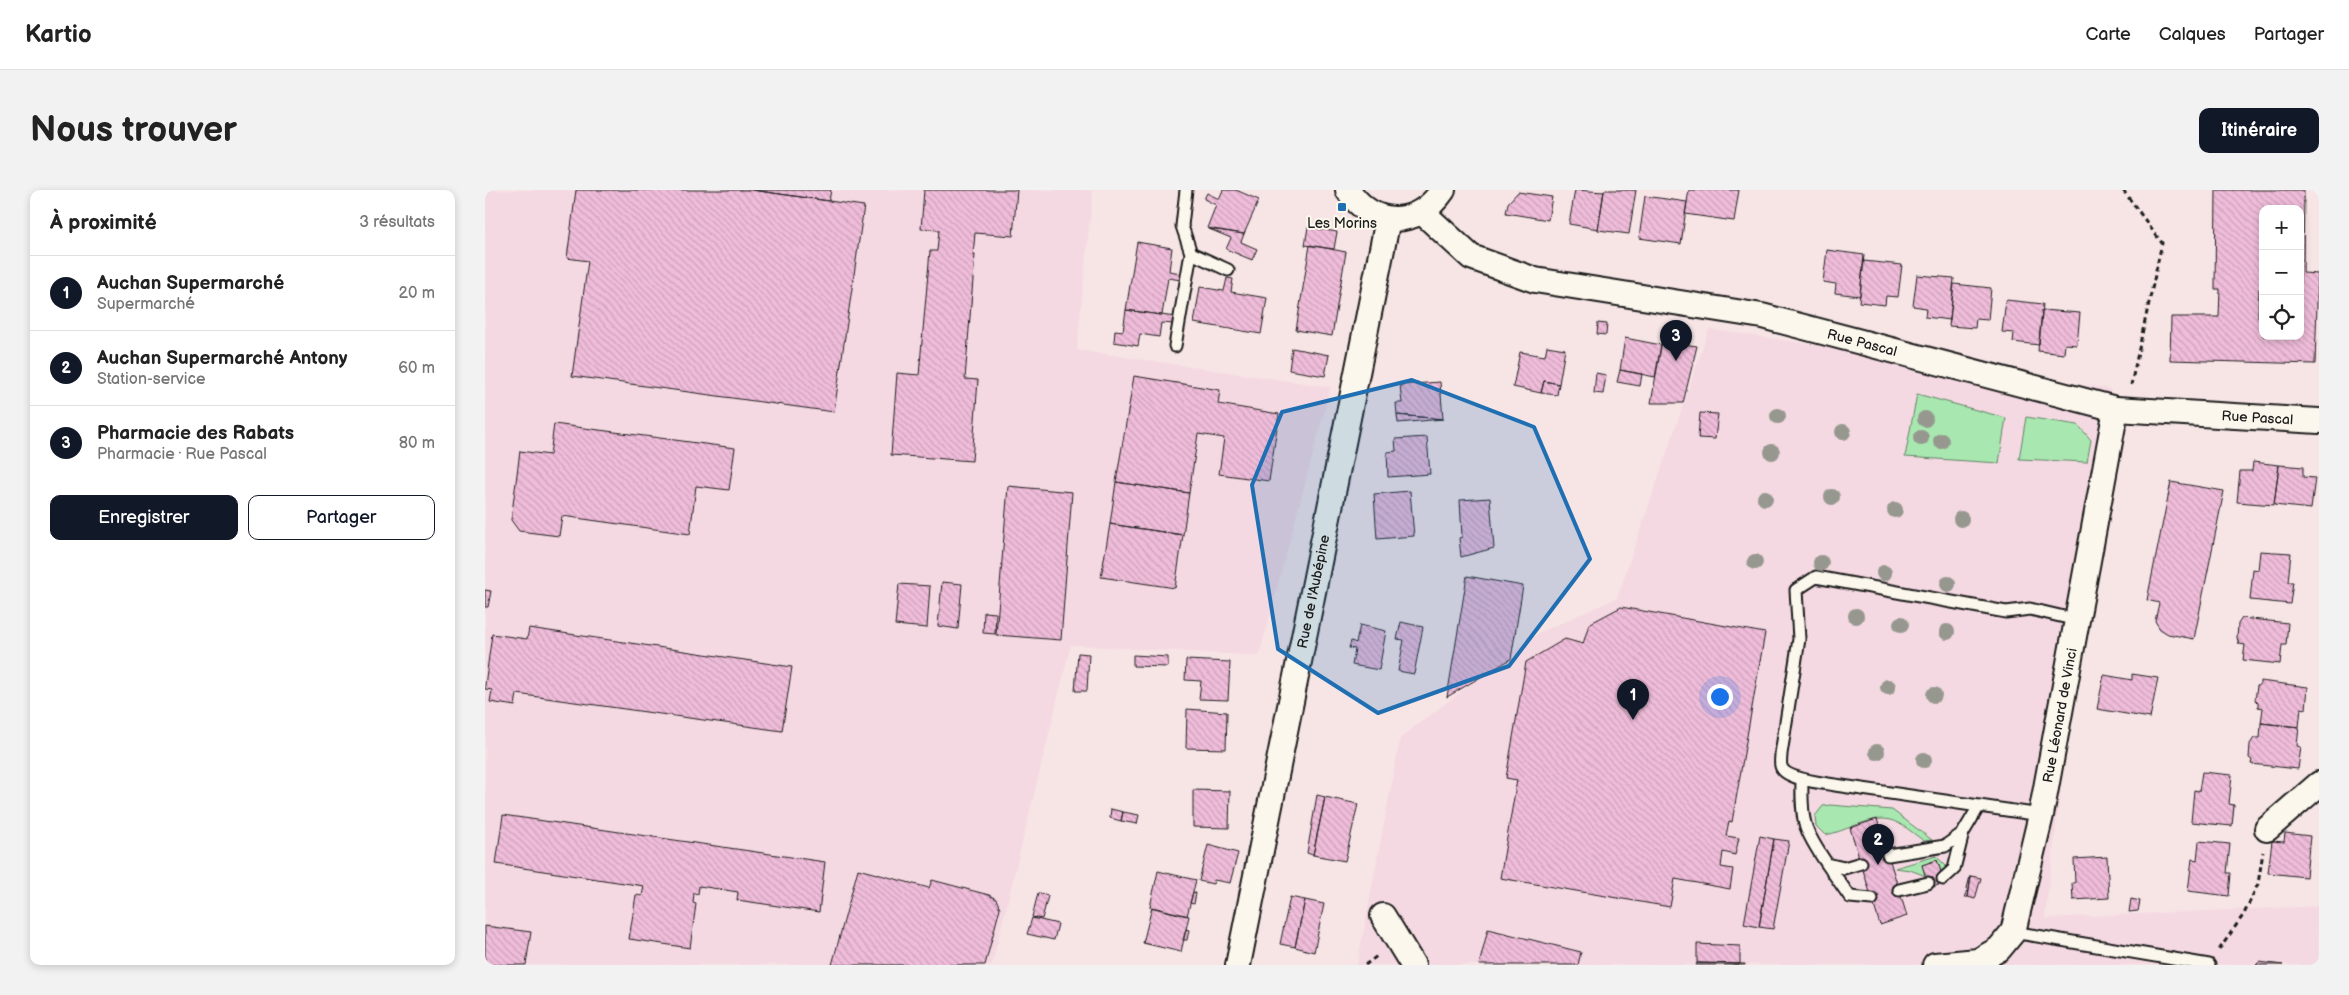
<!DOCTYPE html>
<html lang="fr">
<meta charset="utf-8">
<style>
:root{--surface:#fff;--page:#f2f2f2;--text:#222;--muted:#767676;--line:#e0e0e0;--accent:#111827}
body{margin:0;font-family:"Balsamiq Sans",sans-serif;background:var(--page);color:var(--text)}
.controls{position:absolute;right:15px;top:15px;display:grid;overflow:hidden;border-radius:10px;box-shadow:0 2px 8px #0003}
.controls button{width:45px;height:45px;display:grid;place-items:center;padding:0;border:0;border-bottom:1px solid var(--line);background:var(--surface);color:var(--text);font:25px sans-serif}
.you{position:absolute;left:1234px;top:506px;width:18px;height:18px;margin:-12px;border:4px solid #fff;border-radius:50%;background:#1a73e8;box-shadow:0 0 0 8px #1a73e833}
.badge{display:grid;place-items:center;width:32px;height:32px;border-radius:50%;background:var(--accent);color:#fff;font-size:16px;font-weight:700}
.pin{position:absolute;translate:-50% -41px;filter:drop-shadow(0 1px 2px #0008)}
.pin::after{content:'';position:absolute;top:26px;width:18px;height:15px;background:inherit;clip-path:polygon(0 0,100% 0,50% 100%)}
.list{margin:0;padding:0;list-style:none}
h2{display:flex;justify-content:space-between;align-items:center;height:65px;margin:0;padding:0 20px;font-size:21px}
h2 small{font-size:16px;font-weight:400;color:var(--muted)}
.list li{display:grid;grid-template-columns:32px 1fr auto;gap:15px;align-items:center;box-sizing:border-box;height:75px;padding:0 20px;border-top:1px solid var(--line)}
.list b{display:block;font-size:19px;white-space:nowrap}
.list p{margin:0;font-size:16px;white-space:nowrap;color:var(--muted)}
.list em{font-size:16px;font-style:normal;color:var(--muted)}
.actions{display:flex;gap:10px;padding:15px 20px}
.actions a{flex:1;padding:11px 0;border:1px solid var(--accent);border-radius:10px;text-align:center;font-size:18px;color:var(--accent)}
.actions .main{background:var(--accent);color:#fff}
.icon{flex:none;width:28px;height:28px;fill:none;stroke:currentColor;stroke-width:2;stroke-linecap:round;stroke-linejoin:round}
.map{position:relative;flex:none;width:1834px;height:775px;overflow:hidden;border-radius:10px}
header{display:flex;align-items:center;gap:30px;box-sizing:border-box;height:70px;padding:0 25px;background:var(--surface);border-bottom:1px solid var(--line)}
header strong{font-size:24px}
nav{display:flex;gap:28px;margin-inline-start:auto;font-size:18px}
.intro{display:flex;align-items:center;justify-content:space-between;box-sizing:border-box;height:120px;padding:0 30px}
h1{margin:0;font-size:35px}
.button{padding:12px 22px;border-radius:10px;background:var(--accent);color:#fff;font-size:18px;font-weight:700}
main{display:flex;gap:30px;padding:0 30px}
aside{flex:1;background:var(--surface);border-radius:10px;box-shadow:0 2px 8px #0003}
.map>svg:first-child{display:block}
.built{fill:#f5d9e2}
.green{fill:#a8e8b0;stroke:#628266}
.building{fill:url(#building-back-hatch);stroke:#1c1c1c;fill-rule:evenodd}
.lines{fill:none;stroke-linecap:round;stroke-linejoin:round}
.lane-casing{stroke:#1c1c1c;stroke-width:15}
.street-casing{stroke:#1c1c1c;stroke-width:28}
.path{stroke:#1c1c1c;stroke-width:3;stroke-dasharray:5 4;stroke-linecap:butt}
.lane{stroke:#fbf7ec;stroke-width:11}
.street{stroke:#fbf7ec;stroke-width:24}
.tree{fill:#96988f}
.marked{fill:#1f6fb2;fill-opacity:0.2;stroke:#1f6fb2;stroke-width:4;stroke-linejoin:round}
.poi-dot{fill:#1f6fb2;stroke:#fbf7ec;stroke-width:2}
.labels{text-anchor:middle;stroke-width:4;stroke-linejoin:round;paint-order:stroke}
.poi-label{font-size:14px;fill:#1c1c1c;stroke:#fbf7ec}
.street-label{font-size:14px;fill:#1c1c1c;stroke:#fbf7ec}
</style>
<header>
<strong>Kartio</strong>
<nav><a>Carte</a><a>Calques</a><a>Partager</a></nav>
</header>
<div class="intro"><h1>Nous trouver</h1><a class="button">Itinéraire</a></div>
<main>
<aside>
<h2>À proximité<small>3 résultats</small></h2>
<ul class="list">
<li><span class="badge">1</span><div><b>Auchan Supermarché</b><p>Supermarché</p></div><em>20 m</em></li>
<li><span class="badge">2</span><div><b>Auchan Supermarché Antony</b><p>Station-service</p></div><em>60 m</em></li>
<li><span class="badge">3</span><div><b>Pharmacie des Rabats</b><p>Pharmacie · Rue Pascal</p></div><em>80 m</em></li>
</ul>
<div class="actions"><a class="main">Enregistrer</a><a>Partager</a></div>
</aside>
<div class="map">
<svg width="1834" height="775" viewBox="0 0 1834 775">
<defs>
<pattern id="building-back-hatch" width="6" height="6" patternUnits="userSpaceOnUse" patternTransform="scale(1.25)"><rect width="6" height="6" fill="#efbcd9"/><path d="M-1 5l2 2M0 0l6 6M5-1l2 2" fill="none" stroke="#cca1ba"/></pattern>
</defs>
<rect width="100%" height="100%" fill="#f7e5e6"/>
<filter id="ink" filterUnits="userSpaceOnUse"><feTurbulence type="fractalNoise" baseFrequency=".02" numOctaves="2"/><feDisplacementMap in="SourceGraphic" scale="10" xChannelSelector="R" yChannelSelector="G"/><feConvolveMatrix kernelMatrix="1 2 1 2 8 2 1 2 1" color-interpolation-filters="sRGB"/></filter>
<g filter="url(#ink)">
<path class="built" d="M0 0H608L592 160 846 197 774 466 586 455 507 775H0Z
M1224 139 1625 199 1560 728 1834 716V775H872L915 548 1053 443 1132 408Z"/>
<path class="green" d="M1432 204 1521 228 1514 273 1420 267Z
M1541 227 1593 235 1606 250 1602 272 1534 269Z
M1345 615 1407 620 1447 650 1439 651C1429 644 1417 633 1405 630 1385 625 1360 642 1340 645L1331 636 1330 626 1338 616Z
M1451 666 1462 677 1456 682 1452 670 1437 675 1441 686 1425 680 1410 678Z"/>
<path class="building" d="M91 0H267L379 16 349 222 87 186 103 71 82 68Z
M267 0H346L344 11Z
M439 0H532L528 46 490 43 488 66 490 65 480 189 493 190 487 271 406 265 412 183 434 185 445 61H452L454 40 436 39Z
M738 0H751L774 10 759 44 722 38 731 15 719 9 722 3 734 9Z
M1090 0 1119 2 1113 39 1084 34Z
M1119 0H1151L1144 44 1113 40Z
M1204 0H1254L1249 31 1200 24Z
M1731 0H1819L1818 83 1833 84 1830 174 1685 170 1686 127H1734L1735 99H1730ZM1778 19H1815V146H1778V128H1773L1774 99H1778Z
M1033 2 1067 7 1063 30 1021 23 1023 13Z
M1160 6 1202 12 1196 54 1154 48Z
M823 37 852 42 849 59 820 55Z
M724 39 759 44 756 52 772 59 767 70 741 59 746 48Z
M652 52 687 58 684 81 696 83V90L683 88 677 125 641 120Z
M825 55 861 62 847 146 811 140Z
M1342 60 1379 65 1375 106 1350 103 1351 94 1338 92Z
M1379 71 1417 75 1413 107 1401 106 1400 115 1374 112Z
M1432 85 1469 88 1465 130 1440 127 1441 118 1428 116Z
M742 88 748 89 746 102 782 108 776 144 709 133 715 97 739 101Z
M1469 94 1506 98 1503 130 1491 129 1490 138 1464 136Z
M1521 110 1558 114 1554 155 1528 152 1529 143 1517 142Z
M641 120 690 127 689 134 676 133 674 147 655 144 653 156 629 152 630 140 638 141Z
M1557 120 1595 123 1592 155 1580 154 1579 164 1553 161Z
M1113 133 1122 134 1121 145 1112 144Z
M1140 148 1176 155 1170 187 1135 180Z
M1177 151 1212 156 1198 213H1166Z
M1062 156 1080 159 1074 194 1059 191 1056 203 1028 197 1035 162 1060 166Z
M807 158 844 165 840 186 804 180Z
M1135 180 1157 184 1155 196 1132 192Z
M1111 183 1121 185 1118 204 1109 203Z
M649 186 735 200 733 214 794 224 784 291 734 284 739 248 713 244 704 303 631 292Z
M1059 191 1074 194 1072 205 1056 203Z
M955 192 958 229 912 225 911 213H917L915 195Z
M1215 223 1233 224 1230 249 1213 248Z
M912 225 958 229 913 233Z
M69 234 250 258 244 300 211 296 205 344 77 326 74 346 34 341 26 330 35 261 65 265Z
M942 247 945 284 903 287 902 262 911 261 910 249Z
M1768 272 1794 275 1789 315 1752 312 1755 281H1767Z
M1794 275 1818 277V287L1830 288 1826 319 1789 315Z
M631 292 704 303 698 345 625 334Z
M1686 292 1739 301 1709 449 1683 444 1675 439 1670 431 1674 413 1662 410Z
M523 296 587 302 576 450 511 445Z
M925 301 929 346 892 349 889 304Z
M1005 308 1009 358 976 367 974 348 977 347 975 310Z
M625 334 698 345 690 398 616 387Z
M1775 361 1806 363 1803 392H1808L1805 414 1765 410 1768 379 1773 380Z
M982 386 1038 396 1026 469 962 507Z
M457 392 477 394 473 439 453 436Z
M414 394 445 396 442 438 410 435Z
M0 400 6 401 3 417H0Z
M1136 417 1280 443 1247 632 1244 631 1241 646 1254 648 1250 665 1238 662 1236 677 1248 679 1245 699 1190 689 1185 717 1015 688 1032 590 1021 588 1041 472 1080 449 1098 454 1104 434Z
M499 422 511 423 510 444 498 443Z
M1757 428 1803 433 1801 455H1797L1795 474 1758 470 1760 455 1754 454 1752 448 1753 434Z
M916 432 938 437 929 484 913 481 919 450 912 449Z
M875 435 901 441 894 480 867 475 870 459 864 458 866 451 871 453Z
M44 438 307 477 297 541 32 504 30 516 5 512 7 500 0 499V495L7 444 42 449Z
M593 463 604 464 602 501H590Z
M648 465 683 467V477L648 476Z
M701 470 745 472 743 510 714 509 716 491 700 490Z
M1647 484 1673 488 1665 528 1612 519 1619 485 1647 490Z
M1775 491 1823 497 1821 519 1816 518 1814 537 1776 533 1778 518 1773 517V513L1770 510 1772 496 1775 494Z
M702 519 742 522 741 559 701 558Z
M1776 533 1814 537 1812 556 1816 557 1813 579 1766 574 1767 570 1764 568 1765 554 1769 548H1775Z
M1717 582 1747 585 1744 614 1749 615 1747 636 1706 632 1709 600 1714 601Z
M708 600 745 601 744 638 708 637Z
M832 605 840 607 828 665 822 663Z
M840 607 873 614 860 671 828 665Z
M626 619 638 622 636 631 625 628Z
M638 622 654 625 652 634 636 631Z
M18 625 340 672 334 722 252 710 253 702 214 696 213 704 209 703 208 713 211 714 205 758 144 749 151 705 157 706 159 696 11 674Z
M1392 629 1422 726 1395 735 1365 638Z
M1800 643 1825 646 1821 687 1783 683 1787 651 1799 652Z
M1275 646 1289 649 1274 737 1259 734Z
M1289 649 1304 651 1288 739 1274 737Z
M1714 651 1745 654 1742 683H1746L1744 706 1703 701 1707 669 1712 670Z
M723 655 753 663 745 693 729 690 728 694 714 691Z
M1622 667 1624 708 1588 710 1587 693H1590L1589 669Z
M1452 670 1460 693 1444 698 1437 675Z
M373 679 444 698 447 690 504 705 511 709 515 718 500 775H347Z
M673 681 711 690 702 726 665 717Z
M1485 686H1486L1483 707H1480Z
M1486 686 1496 688 1490 709 1483 707Z
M708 702 711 703 709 714 705 713Z
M553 703 563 706 557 729 547 727Z
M805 707 820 710 810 757 795 754Z
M1646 709 1655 711 1653 721 1644 722Z
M820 710 839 714 829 762 810 757Z
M667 717 704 726 696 762 658 753Z
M547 728 573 734 569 750 542 744Z
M0 736 46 742 41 775H0Z
M701 739 704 740 702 750H698Z
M1003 739 1096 762 1093 775H994Z
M1212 754 1255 756V774L1212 773Z
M1774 772 1798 775H1771Z
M1212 773 1260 774V775H1211Z"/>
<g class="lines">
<defs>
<path id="lane" d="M701 0 697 36 706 63 743 80
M690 156 706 63
M1317 589C1316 631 1318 639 1342 674L1359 678 1376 673
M1556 625 1350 595C1338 593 1299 589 1296 576 1295 573 1296 567 1296 564L1314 449 1311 400 1331 387 1521 422 1545 419 1592 430
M1403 665 1460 656 1478 643 1494 616
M1342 674 1365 707 1387 709
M1458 689 1469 679 1478 643
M1414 700 1443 693
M1528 742 1724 775"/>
<g id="street">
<path d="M863 0C889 39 932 38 958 0"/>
<path id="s1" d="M937 22 986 67 1050 90 1277 126 1631 219 1834 231"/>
<path d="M1782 639 1834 594"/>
<path d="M898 726 928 775"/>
<path id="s2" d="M753 775 903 29"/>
<path id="s3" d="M1450 775 1493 771 1514 759 1528 742 1556 625 1631 219"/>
</g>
</defs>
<use href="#lane" class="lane-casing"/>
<use href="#street" class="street-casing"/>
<path class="path" d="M1638 0 1677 53 1646 195
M1734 760 1759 724 1773 694 1778 662
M880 775 892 766"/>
<use href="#lane" class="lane"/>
<use href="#street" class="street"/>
</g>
<g class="tree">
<circle cx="1293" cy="226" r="8"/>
<circle cx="1440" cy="229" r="8"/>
<circle cx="1358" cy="242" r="8"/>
<circle cx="1436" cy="248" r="8"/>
<circle cx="1456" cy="251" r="8"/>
<circle cx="1287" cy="262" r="8"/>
<circle cx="1347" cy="307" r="8"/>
<circle cx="1280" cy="308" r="8"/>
<circle cx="1410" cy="320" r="8"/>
<circle cx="1476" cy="329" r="8"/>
<circle cx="1270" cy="372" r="8"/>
<circle cx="1336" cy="373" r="8"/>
<circle cx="1399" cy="383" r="8"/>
<circle cx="1463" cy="394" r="8"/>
<circle cx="1371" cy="426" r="8"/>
<circle cx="1416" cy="434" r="8"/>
<circle cx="1462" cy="442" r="8"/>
<circle cx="1403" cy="497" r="8"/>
<circle cx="1449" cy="505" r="8"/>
<circle cx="1392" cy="562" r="8"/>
<circle cx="1439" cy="570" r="8"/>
</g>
</g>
<path class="marked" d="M927 190 1049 237 1105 369 1024 476 893 523 793 459 767 295 797 222Z"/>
<rect class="poi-dot" x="852" y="12" width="10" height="10" rx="2.5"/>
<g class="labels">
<g class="poi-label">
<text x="857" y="38">Les Morins</text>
</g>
<g class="street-label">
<text dy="5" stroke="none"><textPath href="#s1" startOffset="468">Rue Pascal</textPath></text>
<text dy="5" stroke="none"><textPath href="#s1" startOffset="872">Rue Pascal</textPath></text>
<text dy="5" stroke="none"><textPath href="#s2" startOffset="381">Rue de l'Aubépine</textPath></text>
<text dy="5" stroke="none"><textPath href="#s3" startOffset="311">Rue Léonard de Vinci</textPath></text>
</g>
</g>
</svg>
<div class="controls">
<button>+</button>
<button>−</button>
<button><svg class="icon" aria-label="locate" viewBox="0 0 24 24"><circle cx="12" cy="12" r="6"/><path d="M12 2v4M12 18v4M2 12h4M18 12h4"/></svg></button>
</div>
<div class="you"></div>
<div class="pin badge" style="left:1148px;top:530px">1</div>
<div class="pin badge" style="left:1393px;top:675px">2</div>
<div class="pin badge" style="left:1191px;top:171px">3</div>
</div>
</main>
